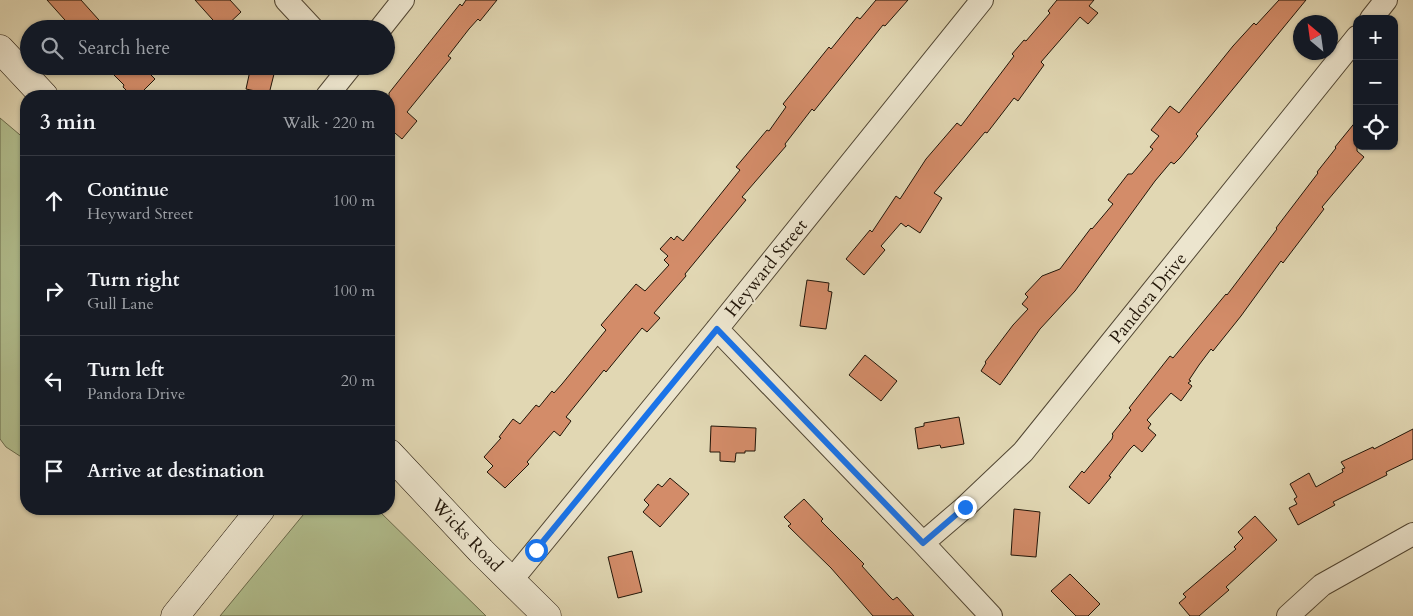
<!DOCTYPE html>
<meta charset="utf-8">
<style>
:root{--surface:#171b24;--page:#20242c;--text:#f1f3f6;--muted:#9ea1a6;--line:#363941}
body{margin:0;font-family:Cardo,serif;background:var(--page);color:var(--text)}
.controls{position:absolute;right:15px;top:15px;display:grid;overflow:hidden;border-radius:10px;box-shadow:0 1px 4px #0004}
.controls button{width:45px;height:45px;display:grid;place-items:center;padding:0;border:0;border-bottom:1px solid var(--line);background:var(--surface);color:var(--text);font:25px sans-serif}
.compass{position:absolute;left:1293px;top:15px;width:45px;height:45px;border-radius:50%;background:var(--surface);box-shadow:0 1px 4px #0004;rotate:331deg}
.stop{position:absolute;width:15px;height:15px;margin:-11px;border:4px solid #1a73e8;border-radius:50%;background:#fff}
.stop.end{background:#1a73e8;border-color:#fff;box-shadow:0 1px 5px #0008}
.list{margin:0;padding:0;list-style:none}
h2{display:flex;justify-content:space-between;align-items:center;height:65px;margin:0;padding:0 20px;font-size:21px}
h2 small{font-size:16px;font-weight:400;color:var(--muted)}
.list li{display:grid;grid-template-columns:32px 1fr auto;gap:15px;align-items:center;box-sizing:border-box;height:90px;padding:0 20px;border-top:1px solid var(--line)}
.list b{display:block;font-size:19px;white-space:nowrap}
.list p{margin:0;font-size:16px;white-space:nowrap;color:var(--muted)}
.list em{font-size:16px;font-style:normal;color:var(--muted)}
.icon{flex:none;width:28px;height:28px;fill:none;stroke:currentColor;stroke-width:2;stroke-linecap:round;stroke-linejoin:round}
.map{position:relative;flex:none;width:1413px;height:616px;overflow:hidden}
.search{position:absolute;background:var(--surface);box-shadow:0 1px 4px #0004;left:20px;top:20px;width:375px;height:55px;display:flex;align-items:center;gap:12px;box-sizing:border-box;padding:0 18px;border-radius:28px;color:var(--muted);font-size:19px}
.panel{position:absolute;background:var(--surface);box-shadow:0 1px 4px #0004;left:20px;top:90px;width:375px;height:425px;border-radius:20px}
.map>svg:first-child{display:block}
.green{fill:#b1be8e;stroke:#696a4b}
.building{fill:#d38c69;stroke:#211508}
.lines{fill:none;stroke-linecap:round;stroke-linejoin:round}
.street-casing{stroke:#514633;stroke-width:24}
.secondary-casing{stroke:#211508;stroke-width:29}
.street{stroke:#ece5ce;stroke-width:22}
.secondary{stroke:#ece5ce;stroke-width:28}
.route{stroke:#1a73e8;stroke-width:6}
.labels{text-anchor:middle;stroke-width:4;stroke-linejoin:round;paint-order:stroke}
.street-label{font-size:18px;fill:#211508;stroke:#ece5ce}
</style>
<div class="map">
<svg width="1413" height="616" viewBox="0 0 1413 616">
<rect width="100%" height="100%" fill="#e1d7b3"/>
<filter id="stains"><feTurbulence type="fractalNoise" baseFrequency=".004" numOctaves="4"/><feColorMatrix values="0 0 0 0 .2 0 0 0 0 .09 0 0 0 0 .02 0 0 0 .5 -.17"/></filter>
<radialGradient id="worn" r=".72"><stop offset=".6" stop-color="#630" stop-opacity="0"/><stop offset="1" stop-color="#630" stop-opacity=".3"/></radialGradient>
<path class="green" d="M0 118 26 140V460L6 447 0 439Z
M308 509H377L486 616H220Z"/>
<path class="building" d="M47 0H81L107 29H73Z
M195 0H230L241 12 223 29H221Z
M466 0H497L480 21 478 19 469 29 448 56 451 58 407 112 417 121 402 139 389 128V93L460 4 462 6Z
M876 0H908L885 26 883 25 814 111 812 109 785 144 786 146 742 197 746 200 685 274 686 276 654 313 660 318 647 332 642 328 606 372 604 370 566 417 571 421 560 436 554 431 527 462 529 464 505 488 487 472 493 466 484 457 501 438 499 437 513 419 520 424 536 405 539 407 552 391 554 393 562 384 606 330 601 325 636 284 645 291 669 265 664 260 668 256 660 249 671 237 674 240 677 236 683 241 740 170 736 167 767 130 769 131 786 107 783 104 829 47 831 49 857 17 860 19Z
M1057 0H1094L1089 6 1098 13 1088 24 1080 17 1041 62 1044 65 1018 101 1014 98 987 133 985 132 934 193 942 198 920 233 908 225 906 227 901 223 881 246 885 250 864 275 846 259 870 230 872 232 896 196 900 199 926 159 957 123 961 126 1014 56 1012 54 1024 40 1026 41 1050 13 1048 11Z
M1279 0H1306L1196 134 1198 136 1180 158 1174 164 1171 162 1155 181 1075 291 1040 329 1000 385 981 371 986 363 985 362 1013 325 1028 309 1022 304 1028 297 1025 294 1042 276 1060 269 1091 228 1092 229 1113 204 1108 200 1128 174H1132L1153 149 1150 147 1159 136 1151 130 1170 106 1179 113 1233 46 1254 23 1256 25Z
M121 66H142L155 79 138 96H132L123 87 124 85 113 74Z
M251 66H276L269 94 246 89Z
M1357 120V151L1364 157 1322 207 1324 209 1283 263 1281 261 1241 316 1213 351 1211 349 1199 365 1189 380 1191 381 1188 383 1192 386 1181 401 1171 393 1147 420 1151 424 1148 428 1156 435 1142 452 1134 445 1130 449 1109 476 1111 477 1089 504 1069 487 1082 471 1084 473 1112 439 1113 435 1112 434 1131 410 1129 408 1170 356 1173 358 1226 294 1227 295 1277 229 1276 228 1318 173 1317 172 1336 148 1335 147Z
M807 280 829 283 828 291 832 292 826 329 800 326Z
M865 355 897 381 881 401 849 375Z
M959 417 964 444 941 448 940 445 918 449 915 428 924 426V423Z
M711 426 756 428 755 451H745V453H736L735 462 720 461V452H710Z
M1413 429V459L1386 472 1387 475 1333 502 1335 505 1298 525 1289 508 1297 504 1294 499 1297 497 1290 484 1309 473 1316 487 1343 472 1342 469 1345 468 1341 462 1373 447 1374 449Z
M670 478 689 494 660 527 643 512 649 505 644 500 658 484 662 487Z
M804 499 823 519 821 521 864 564 862 566 889 596 893 600 897 597 914 616H873L831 568 788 526 791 524 784 517Z
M1014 509 1040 512 1036 557 1011 555Z
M1255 516 1277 540 1226 587 1229 590 1199 616H1190L1179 603 1186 597 1183 594 1236 549 1234 547 1243 538 1238 532Z
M632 551 642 592 618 598 608 557Z
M1070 574 1100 604 1088 616H1076L1051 591Z"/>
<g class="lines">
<defs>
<path id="street" d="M286 0 313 29
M1371 19 1386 0
M380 29 403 0
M327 96 351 66
M717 329 923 543 991 616
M923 543 965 507 1023 452 1357 37
M511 581 717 329 982 0
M1288 616 1322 585 1413 534"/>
<path id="secondary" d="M0 49 44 96
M389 453 481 551 547 616
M175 616 261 509"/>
</defs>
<use href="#street" class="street-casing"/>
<use href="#secondary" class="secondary-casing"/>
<use href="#street" class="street"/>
<use href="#secondary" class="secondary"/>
</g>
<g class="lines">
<path class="route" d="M536 550 717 329 923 543 965 507"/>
</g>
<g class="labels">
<g class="street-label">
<text transform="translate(766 268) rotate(-51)" y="6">Heyward Street</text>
<text transform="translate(1148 298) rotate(-51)" y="6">Pandora Drive</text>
<text transform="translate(467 535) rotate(46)" y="6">Wicks Road</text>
</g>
</g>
<rect width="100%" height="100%" filter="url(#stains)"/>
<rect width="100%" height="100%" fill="url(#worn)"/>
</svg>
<div class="controls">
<button>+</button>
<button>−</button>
<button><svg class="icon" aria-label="locate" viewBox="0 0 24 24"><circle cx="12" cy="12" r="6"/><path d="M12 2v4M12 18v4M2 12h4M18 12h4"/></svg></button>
</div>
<svg class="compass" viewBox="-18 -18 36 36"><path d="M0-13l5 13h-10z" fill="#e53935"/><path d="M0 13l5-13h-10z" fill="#9ea1a6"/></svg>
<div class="stop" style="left:536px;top:550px"></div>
<div class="stop end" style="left:965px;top:507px"></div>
<div class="search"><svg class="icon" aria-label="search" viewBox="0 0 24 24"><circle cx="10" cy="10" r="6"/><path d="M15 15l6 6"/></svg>Search here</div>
<section class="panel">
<h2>3 min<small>Walk · 220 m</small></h2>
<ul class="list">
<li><svg class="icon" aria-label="ahead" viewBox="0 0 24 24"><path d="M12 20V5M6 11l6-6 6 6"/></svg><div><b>Continue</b><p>Heyward Street</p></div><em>100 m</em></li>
<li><svg class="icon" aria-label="right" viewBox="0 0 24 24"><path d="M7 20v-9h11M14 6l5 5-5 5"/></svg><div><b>Turn right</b><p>Gull Lane</p></div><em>100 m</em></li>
<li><svg class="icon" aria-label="left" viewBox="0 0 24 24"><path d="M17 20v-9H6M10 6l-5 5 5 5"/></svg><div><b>Turn left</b><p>Pandora Drive</p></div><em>20 m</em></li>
<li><svg class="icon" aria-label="arrive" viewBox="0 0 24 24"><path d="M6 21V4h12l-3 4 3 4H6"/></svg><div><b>Arrive at destination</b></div></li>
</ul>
</section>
</div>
